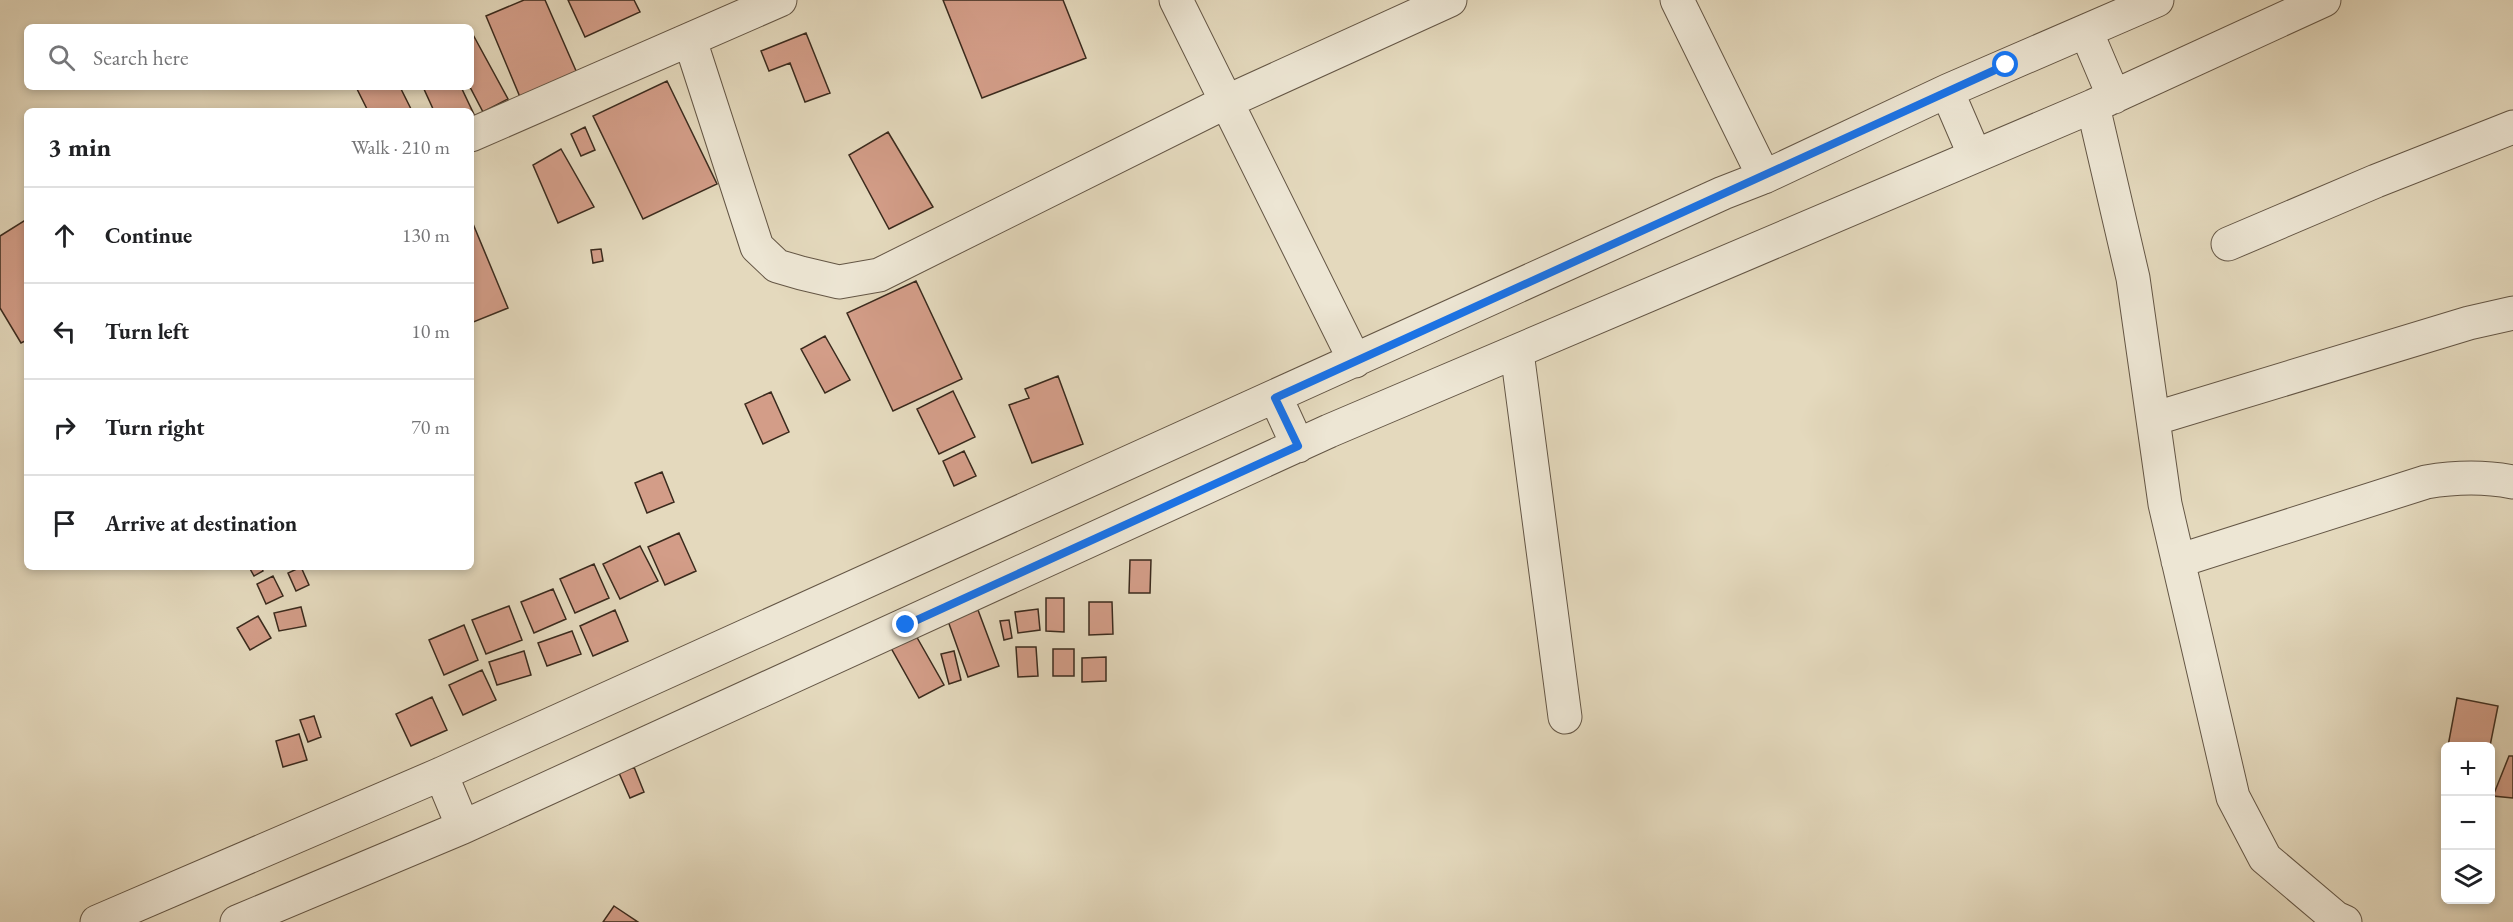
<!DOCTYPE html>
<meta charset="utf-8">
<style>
:root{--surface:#fff;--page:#f6f6f6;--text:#202124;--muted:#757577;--line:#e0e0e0}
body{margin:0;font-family:"EB Garamond",serif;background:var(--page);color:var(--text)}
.controls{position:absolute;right:18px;bottom:18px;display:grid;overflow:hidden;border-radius:9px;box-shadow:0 3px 9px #0003}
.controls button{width:54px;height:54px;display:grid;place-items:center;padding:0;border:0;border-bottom:2px solid var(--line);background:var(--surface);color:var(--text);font:30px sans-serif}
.stop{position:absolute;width:18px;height:18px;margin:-14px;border:4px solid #1a73e8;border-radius:50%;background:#fff}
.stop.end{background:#1a73e8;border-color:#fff;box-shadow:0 2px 6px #0008}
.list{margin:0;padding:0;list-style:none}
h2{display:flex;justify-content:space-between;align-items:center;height:78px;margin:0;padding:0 24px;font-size:26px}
h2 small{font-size:20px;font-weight:400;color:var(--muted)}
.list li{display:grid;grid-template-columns:39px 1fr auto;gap:18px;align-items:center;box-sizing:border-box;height:96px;padding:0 24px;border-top:2px solid var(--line)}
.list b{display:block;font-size:22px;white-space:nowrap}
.list em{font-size:20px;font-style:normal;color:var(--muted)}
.icon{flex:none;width:33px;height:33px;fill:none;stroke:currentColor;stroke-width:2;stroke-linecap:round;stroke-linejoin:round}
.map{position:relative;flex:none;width:2513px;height:922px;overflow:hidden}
.search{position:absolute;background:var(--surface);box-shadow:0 3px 9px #0003;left:24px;top:24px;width:450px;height:66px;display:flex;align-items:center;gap:15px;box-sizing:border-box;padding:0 21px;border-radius:9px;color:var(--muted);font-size:22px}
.panel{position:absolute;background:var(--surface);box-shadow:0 3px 9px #0003;left:24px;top:108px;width:450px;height:462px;border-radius:9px}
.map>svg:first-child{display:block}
.building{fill:#d39d88;stroke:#3a2a1d;stroke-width:1.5}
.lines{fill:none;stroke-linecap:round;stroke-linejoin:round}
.street-casing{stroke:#645645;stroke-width:35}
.street{stroke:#ede6d4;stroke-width:33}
.route{stroke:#1a73e8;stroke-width:8}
</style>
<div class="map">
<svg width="2513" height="922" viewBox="0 0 2513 922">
<rect width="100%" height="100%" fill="#e4d9bd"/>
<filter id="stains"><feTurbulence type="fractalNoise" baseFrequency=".00333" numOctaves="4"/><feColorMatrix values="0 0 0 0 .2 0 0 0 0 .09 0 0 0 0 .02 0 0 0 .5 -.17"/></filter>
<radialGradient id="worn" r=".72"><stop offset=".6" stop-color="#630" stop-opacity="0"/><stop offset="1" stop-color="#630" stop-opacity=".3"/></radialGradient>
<path class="building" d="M524 0H545L577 73 520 97 486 16Z
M568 0H634L640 12 585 37Z
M943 0H1063L1086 58 982 98Z
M471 31 508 99 483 112 470 87Z
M806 33 830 93 805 102 790 63 769 71 761 51Z
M667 81 717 184 643 219 593 116Z
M356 87H400L412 111H368Z
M423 87H461L479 125 471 129V111H434Z
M585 127 595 150 581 156 571 134Z
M888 132 933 207 889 229 849 155Z
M561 149 594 207 558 223 533 165Z
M27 219V340L21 343 0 308V236Z
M471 219 508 308 471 323Z
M601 249 603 261 593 263 591 250Z
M916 281 962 379 893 411 847 313Z
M825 336 850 380 825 393 801 349Z
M1058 376 1083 444 1032 463 1009 405 1029 398 1025 389Z
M953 391 975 437 939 454 917 409Z
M771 392 789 432 763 444 745 404Z
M964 451 976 476 954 486 943 461Z
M662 472 674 502 647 513 635 483Z
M679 533 696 571 665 585 648 547Z
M640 546 658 581 620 599 603 564Z
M1130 560H1151L1150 593H1129Z
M594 564 609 598 575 613 560 579Z
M249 567H261L263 571 254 576Z
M301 567 309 585 296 591 288 573Z
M273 576 283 596 266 604 257 584Z
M553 589 566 619 534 633 521 602Z
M1046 598H1064V632L1046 631Z
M1089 602H1112L1113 634 1089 635Z
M509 606 522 640 486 654 472 620Z
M301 607 306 626 279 631 274 613Z
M1038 609 1040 630 1018 633 1015 612Z
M615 610 628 641 593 656 580 626Z
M978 610 999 666 968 677 948 621Z
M258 616 271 638 250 650 237 628Z
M1009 620 1012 638 1004 640 1000 621Z
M464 625 478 660 444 675 429 640Z
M572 631 581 654 547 666 538 643Z
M915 634 944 685 919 698 891 648Z
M1016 647H1036L1038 676 1018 677Z
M1053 649H1074V676H1053Z
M524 651 531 675 497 685 489 662Z
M954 651 961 680 949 684 941 654Z
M1106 657V681L1082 682V658Z
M482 670 496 700 463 715 449 685Z
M432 697 447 730 411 746 396 714Z
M2457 698 2498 706 2490 746H2448Z
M314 716 321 737 308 742 300 720Z
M299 734 307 760 283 767 276 741Z
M2509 756H2513V798L2493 796Z
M634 767 644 792 630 798 619 773Z
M614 906 638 922H603Z"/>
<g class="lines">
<defs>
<path id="street" d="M1176 0 1355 361
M1677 0 1764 177
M2086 31 2114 97
M690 40 757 247 777 266 801 273 839 282 879 275 1226 102 1450 0
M1947 91 1975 156
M2093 106 2133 278 2165 504 2233 797 2265 858 2336 918 2345 922
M471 135 780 0
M2228 244 2376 181 2513 127
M1517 352 1565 717
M1276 398 1298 446
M2153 419 2469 323 2513 313
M2178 561 2426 482C2456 477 2482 476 2513 482
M441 774 463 827
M97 922 441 774 1723 193 1764 177 1947 91 2157 0
M237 922 463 827 1329 431 2093 106 2324 0"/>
</defs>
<use href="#street" class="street-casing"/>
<use href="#street" class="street"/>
</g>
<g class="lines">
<path class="route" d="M906 625 1298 446 1275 398 2006 65"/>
</g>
<rect width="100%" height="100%" filter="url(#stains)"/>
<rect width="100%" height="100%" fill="url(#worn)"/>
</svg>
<div class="controls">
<button>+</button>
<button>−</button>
<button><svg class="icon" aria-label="layers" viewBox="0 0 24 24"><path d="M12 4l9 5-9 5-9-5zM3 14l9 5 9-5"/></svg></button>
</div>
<div class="stop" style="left:2006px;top:65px"></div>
<div class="stop end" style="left:906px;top:625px"></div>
<div class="search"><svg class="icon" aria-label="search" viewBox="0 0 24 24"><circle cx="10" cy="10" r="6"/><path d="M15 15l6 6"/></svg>Search here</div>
<section class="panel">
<h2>3 min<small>Walk · 210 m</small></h2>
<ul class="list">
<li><svg class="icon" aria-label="ahead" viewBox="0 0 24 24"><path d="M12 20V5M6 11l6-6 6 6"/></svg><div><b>Continue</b></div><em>130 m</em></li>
<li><svg class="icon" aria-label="left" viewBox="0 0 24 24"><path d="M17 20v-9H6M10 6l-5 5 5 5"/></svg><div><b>Turn left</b></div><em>10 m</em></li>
<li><svg class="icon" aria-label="right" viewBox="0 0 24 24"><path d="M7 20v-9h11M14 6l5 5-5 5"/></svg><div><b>Turn right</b></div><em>70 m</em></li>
<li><svg class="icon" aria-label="arrive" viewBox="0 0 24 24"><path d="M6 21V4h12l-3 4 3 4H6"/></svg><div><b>Arrive at destination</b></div></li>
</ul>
</section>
</div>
